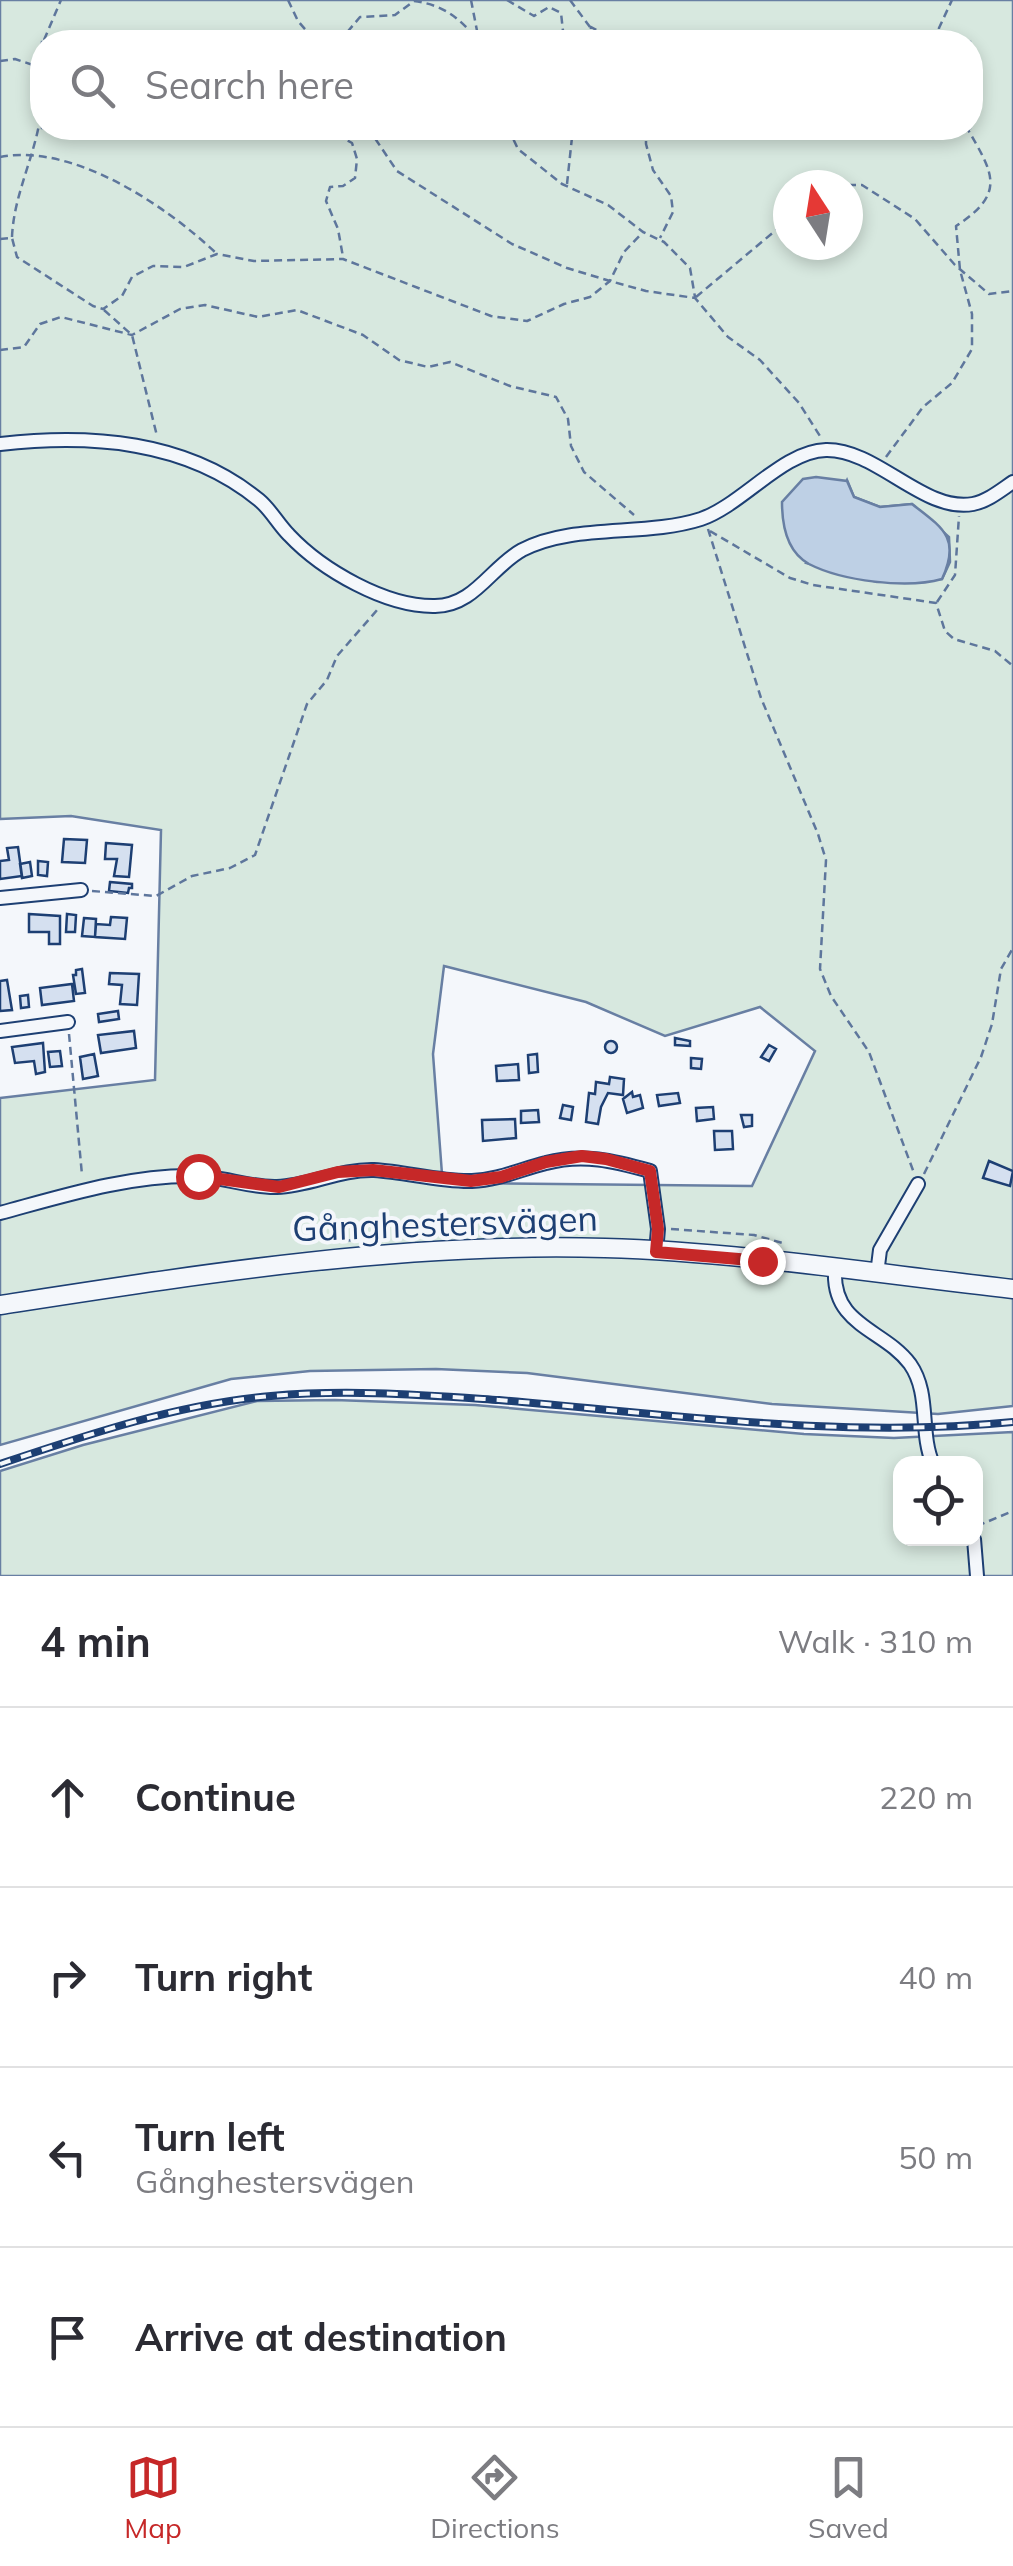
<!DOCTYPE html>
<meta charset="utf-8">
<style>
:root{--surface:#fff;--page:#f2f2f3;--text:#2b2b33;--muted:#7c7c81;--line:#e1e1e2;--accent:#c62828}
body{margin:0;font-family:Mulish,sans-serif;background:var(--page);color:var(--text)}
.controls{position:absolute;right:30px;bottom:30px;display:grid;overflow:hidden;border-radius:20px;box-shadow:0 5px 15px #0003}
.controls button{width:90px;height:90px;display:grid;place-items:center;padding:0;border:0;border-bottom:2px solid var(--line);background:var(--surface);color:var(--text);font:50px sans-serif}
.compass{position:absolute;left:773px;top:170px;width:90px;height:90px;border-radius:50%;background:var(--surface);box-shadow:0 5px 15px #0003;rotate:348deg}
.stop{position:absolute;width:30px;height:30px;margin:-22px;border:8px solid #c62828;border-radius:50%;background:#fff}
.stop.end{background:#c62828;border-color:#fff;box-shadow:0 2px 10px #0008}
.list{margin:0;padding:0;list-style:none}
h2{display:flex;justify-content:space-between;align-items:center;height:130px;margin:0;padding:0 40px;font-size:42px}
h2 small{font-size:32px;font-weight:400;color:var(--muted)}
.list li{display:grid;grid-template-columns:65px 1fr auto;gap:30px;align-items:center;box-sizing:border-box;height:180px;padding:0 40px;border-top:2px solid var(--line)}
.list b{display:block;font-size:38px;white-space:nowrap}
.list p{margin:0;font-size:32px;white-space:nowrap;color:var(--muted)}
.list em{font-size:32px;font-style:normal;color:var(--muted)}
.icon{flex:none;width:55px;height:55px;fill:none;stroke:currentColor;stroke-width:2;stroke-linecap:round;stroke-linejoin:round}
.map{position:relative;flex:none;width:1013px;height:1576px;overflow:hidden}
.search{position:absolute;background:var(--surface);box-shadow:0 5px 15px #0003;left:30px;right:30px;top:30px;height:110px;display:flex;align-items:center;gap:25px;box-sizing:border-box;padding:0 35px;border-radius:40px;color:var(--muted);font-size:38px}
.sheet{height:850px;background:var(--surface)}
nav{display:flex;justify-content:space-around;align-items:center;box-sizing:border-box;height:140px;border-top:2px solid var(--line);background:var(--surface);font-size:28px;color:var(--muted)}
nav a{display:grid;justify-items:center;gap:5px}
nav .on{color:var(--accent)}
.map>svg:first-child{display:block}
.green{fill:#d7e8df;stroke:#687fa3;stroke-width:2.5;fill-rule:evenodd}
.water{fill:#bed0e5;stroke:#687fa3;stroke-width:2.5}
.building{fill:#d5e0f0;stroke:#1d3f73;stroke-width:2.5}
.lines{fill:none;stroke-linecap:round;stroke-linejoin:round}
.street-casing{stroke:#1d3f73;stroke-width:16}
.secondary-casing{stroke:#1d3f73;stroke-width:21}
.path{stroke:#5e769c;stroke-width:2.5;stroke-dasharray:8 5;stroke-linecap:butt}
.street{stroke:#f4f7fb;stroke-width:12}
.secondary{stroke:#f4f7fb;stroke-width:18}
.rail-casing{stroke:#1d3f73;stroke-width:8}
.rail{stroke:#f4f7fb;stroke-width:4;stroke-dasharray:11;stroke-linecap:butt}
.route{stroke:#c62828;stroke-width:12}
.labels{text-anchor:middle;stroke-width:8;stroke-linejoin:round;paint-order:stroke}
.street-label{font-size:35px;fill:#1d3f73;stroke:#f4f7fb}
</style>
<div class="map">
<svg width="1013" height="1576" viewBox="0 0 1013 1576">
<rect width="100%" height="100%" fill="#f4f7fb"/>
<path class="green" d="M0 0H1013V1406L938 1414 772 1404 527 1373 436 1369 310 1371 231 1379 0 1445V1098L155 1080 161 830 71 816 0 819ZM42 42H970V128H42ZM788 185H848V245H788ZM847 480 854 497 880 507 912 504 949 537 950 562 942 579 877 582 806 563ZM444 966 586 1002 665 1036 760 1007 815 1051 752 1186 447 1183 442 1174 433 1054Z
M335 1400 475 1405 804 1434 894 1438 1013 1432V1576H0V1471L83 1445 257 1401ZM900 1464H976V1539H900Z"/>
<path class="water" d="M816 477 847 481 854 497 880 507 912 504C943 528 961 538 942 579 907 589 842 581 809 564 787 552 782 524 782 502L803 479Z"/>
<path class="building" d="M64 839 87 840 85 863 62 862Z
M106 843 132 845 129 877 114 876 117 859H105Z
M18 847 22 876 0 879V861L9 860 7 848Z
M38 861 48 862 47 876 38 875Z
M30 862 32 876 22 878 20 864Z
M110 882 132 884V888H129L128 893 109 891Z
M29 914 60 916V944H49V932H29Z
M67 914 76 915 75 932H66Z
M111 917 127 918 125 939 95 937 96 924 110 925Z
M84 918 96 919 95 937 82 936Z
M82 969 85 993 76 994 73 975H76V970Z
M110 973 139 974 137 1005 120 1004 122 985 109 984Z
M7 980 12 1010 0 1011V981Z
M72 984 74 1001 42 1005 40 988Z
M28 995 29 1007 21 1008 20 996Z
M118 1011 119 1019 99 1022 98 1014Z
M134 1031 136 1048 101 1053 98 1035Z
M675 1038 690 1041V1046L675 1045Z
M605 1047a6 6 0 1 1 12 0a6 6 0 1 1-12 0Z
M43 1043 45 1072 36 1074 34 1061 15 1063 12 1047Z
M769 1045 776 1049 769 1061 761 1057Z
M60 1051 62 1066 50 1067 48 1052Z
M94 1054 98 1076 83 1079 80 1057Z
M537 1054 538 1072 529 1073 528 1055Z
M691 1058 702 1059 701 1069 691 1068Z
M518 1064 519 1080 497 1081 496 1066Z
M610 1077 624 1079 623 1095 608 1093 601 1107 598 1124 586 1122 589 1093 595 1094 596 1082 609 1084Z
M632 1092 633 1097 640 1095 643 1108 627 1113 623 1099Z
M678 1093 680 1103 659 1106 657 1095Z
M563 1105 573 1107 571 1120 560 1118Z
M713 1107 714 1119 697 1121 696 1108Z
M538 1110 539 1122 521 1123V1111Z
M741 1115H752V1126L744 1127Z
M515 1119 516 1138 483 1141 482 1120Z
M714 1131H732L733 1149 715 1150Z
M989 1161 1013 1171 1010 1186 983 1178Z"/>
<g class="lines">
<defs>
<path id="street" d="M0 444C90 434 186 440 259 500 271 510 278 524 289 535 322 570 386 607 435 606 474 606 491 567 522 550 574 523 645 537 701 519 742 505 783 451 826 450 877 449 924 513 973 504 988 501 1001 490 1013 482
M0 898 81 890
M0 1031 68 1022
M0 1213C63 1196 129 1175 194 1176 222 1176 249 1188 277 1187 310 1186 340 1169 374 1170 407 1172 440 1182 472 1181 499 1180 521 1169 546 1163 583 1153 614 1161 650 1171L658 1229 656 1252
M835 1270C832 1326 884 1329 910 1364 931 1394 919 1432 933 1464
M877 1274 880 1250 918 1184
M974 1539 977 1576"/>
<path id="secondary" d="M0 1305C201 1274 401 1242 605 1248 741 1252 878 1274 1013 1289"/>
</defs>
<use href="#street" class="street-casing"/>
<use href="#secondary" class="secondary-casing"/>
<path class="path" d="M288 0 298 21 316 42
M471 0 479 41
M507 0 534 16 549 7 561 13 563 31 553 42
M570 0 590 27
M44 40 61 0
M339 42 360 17 395 15 414 1C444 5 460 18 479 42
M590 42 591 27 619 42
M938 42 939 28 952 0
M0 61 15 59 33 65 42 43
M325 128 352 143 357 159 355 178 343 186 330 187 326 201 338 229 343 257
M368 128 397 171 512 244 567 268 610 281 646 291 695 298 728 337 760 360 799 403 820 436
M508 128 518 149 562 184 608 205 643 232 664 242 690 268 695 297
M646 128V144L653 170 671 196 673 212 660 238
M0 157C73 143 165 205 216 253
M567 184 573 128
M822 185H862L915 219 955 265 989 294 1013 291
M12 237C14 188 42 145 42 95 42 85 36 74 33 65
M0 239 12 238 17 257 93 306 103 309 122 296 132 277 153 266 184 267 217 254 254 261 343 259 491 316 527 321 564 304 590 297 610 281 624 252 643 232
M696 297 788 220
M104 310 132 335 157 436
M0 350 24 347 40 324 61 317 132 335 180 309 205 305 258 317 297 310 363 335 399 360 428 367 450 362 510 386 556 397 568 419 571 446 584 472 634 515
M886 457 923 407 952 383 972 349V314L960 270 956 226C1007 193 993 173 967 128
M708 529 761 698 818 834 826 860 820 969 831 996 869 1052 914 1173
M710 531 790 578 813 585 936 603 945 631 954 639 995 651 1013 666
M937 602 955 575 959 516
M92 891 156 896 192 876 230 868 255 855 307 704 327 680 337 656 378 609
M69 1034 82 1175
M924 1174 981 1057 992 1024 1001 969 1013 948
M671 1229 754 1235 786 1244
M343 1241 365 1239
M977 1526 1013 1511"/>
<use href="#street" class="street"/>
<use href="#secondary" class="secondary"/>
<defs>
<path id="rail" d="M0 1464C89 1434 178 1404 271 1396 347 1389 423 1395 499 1400 670 1414 841 1439 1013 1422"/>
</defs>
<use href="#rail" class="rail-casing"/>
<use href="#rail" class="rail"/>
</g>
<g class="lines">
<path class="route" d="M198 1176 279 1187 338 1172 373 1170 471 1181 501 1177 546 1162 582 1156 606 1159 650 1171 658 1229 656 1252 762 1261"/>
</g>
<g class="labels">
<g class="street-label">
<text transform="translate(445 1224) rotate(-2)" y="12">Gånghestersvägen</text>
</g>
</g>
</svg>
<div class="controls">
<button><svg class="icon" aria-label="locate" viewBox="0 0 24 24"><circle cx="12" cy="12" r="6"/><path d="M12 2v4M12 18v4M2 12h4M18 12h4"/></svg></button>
</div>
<svg class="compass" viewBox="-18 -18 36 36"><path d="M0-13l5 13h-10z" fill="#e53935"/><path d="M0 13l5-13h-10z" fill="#7c7c81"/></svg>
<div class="stop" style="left:198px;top:1176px"></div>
<div class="stop end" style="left:762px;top:1261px"></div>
<div class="search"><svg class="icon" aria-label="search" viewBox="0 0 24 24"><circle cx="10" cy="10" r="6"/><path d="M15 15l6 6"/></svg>Search here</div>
</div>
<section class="sheet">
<h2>4 min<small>Walk · 310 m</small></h2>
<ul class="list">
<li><svg class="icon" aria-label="ahead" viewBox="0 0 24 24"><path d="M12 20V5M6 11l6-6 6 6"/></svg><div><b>Continue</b></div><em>220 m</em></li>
<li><svg class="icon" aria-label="right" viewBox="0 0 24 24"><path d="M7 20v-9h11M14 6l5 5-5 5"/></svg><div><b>Turn right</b></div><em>40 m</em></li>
<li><svg class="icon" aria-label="left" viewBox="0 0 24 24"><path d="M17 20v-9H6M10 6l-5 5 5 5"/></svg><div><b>Turn left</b><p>Gånghestersvägen</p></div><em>50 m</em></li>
<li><svg class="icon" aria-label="arrive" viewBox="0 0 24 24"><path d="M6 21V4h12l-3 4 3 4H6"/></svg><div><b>Arrive at destination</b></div></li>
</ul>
</section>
<nav>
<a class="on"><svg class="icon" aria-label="map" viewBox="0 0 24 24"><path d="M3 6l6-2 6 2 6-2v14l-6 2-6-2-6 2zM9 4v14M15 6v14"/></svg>Map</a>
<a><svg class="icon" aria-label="directions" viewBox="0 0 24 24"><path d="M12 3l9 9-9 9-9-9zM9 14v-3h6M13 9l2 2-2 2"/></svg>Directions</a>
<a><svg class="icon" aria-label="saved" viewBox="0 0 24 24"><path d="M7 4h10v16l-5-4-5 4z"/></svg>Saved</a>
</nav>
